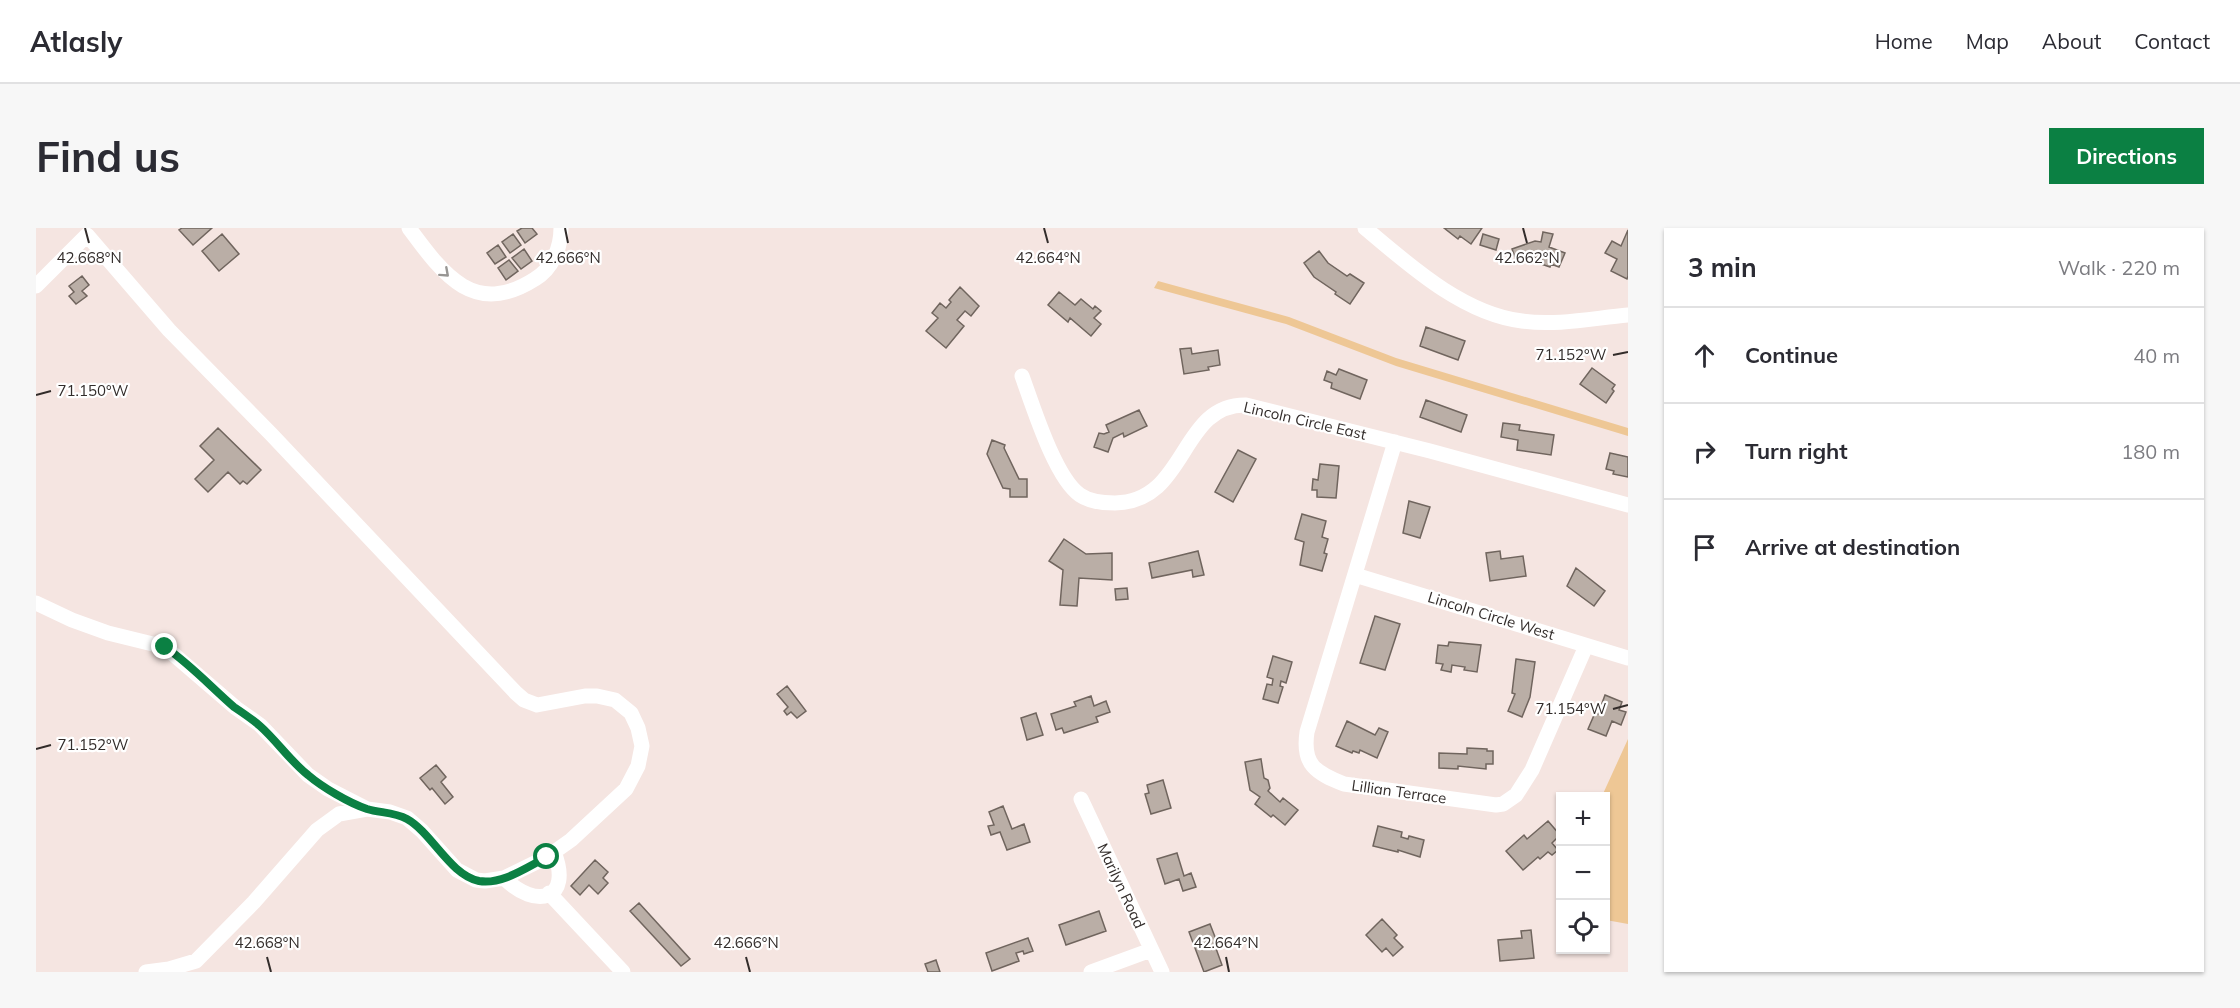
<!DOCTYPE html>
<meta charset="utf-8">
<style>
:root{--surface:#fff;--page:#f7f7f7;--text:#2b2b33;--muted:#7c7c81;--line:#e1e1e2;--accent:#0b8043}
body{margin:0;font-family:Mulish,sans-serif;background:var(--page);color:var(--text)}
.controls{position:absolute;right:18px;bottom:18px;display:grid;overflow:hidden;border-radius:0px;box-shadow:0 2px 4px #0004}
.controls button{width:54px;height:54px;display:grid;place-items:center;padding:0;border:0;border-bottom:2px solid var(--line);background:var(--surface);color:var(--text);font:30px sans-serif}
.stop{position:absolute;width:18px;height:18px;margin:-14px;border:4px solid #0b8043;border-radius:50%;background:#fff}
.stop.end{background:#0b8043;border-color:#fff;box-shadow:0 2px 6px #0008}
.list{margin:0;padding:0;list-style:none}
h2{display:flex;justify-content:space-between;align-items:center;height:78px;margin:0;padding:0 24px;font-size:26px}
h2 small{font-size:20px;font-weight:400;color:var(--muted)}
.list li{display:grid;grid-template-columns:39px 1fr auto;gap:18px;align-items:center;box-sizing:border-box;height:96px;padding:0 24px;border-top:2px solid var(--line)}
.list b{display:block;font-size:22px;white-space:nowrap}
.list em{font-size:20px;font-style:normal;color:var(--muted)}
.icon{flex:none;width:33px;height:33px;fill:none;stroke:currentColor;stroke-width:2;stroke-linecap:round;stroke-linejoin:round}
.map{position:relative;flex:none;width:1592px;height:744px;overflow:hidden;border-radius:0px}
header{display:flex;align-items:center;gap:36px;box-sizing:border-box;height:84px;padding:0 30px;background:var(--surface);border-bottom:2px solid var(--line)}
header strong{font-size:28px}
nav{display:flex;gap:33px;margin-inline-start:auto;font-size:21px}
.intro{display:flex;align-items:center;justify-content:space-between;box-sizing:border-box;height:144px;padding:0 36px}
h1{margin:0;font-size:42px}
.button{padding:15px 27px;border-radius:0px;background:var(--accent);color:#fff;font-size:21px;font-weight:700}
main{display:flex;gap:36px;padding:0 36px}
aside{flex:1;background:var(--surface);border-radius:0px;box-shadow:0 2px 4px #0004}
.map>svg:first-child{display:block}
.green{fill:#eec795}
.building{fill:#baaea6;stroke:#70655e;stroke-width:1.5}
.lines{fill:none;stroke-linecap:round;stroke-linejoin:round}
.minor{stroke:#fff;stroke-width:15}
.oneway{stroke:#989694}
.route{stroke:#0b8043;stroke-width:8}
.ticks{fill:none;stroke:#322c2a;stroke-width:2}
.labels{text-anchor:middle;stroke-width:4.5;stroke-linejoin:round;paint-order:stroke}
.street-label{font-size:15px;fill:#322c2a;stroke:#fff}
.ticks-label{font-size:15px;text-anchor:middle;fill:#322c2a;stroke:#fff;stroke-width:4.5;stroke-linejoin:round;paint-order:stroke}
</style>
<header>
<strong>Atlasly</strong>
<nav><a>Home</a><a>Map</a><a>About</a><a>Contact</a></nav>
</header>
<div class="intro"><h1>Find us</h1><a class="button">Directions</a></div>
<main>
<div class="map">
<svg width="1592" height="744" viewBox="0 0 1592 744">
<rect width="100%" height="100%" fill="#f5e5e1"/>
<path class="green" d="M1122 53 1253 89 1360 130 1592 200V208L1360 138 1250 96 1118 60Z
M1592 511V696L1570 692V568H1566Z"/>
<path class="building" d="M146 0H176L157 17 143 2Z
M486 0H496L501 6 489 15 481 3Z
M1408 0H1446L1435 16 1424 8 1422 11Z
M1592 2V48L1591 51 1575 43 1581 31 1569 25 1576 13 1585 18Z
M1507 4 1517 6 1513 19 1529 25 1523 39 1515 36 1514 39 1505 36 1506 32 1498 29 1481 35 1476 21 1499 13 1505 14Z
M186 6 203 26 183 43 166 23Z
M477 6 485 17 474 25 466 14Z
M1447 6 1463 11 1460 22 1444 17Z
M462 17 470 29 459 36 451 25Z
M488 21 496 33 485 41 476 30Z
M1283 23 1292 35 1311 48 1314 46 1328 55 1314 76 1299 66 1300 64 1278 49 1268 35Z
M473 32 482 43 470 52 462 40Z
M46 48 53 57 46 63 51 68 40 76 33 68 38 64 33 58Z
M924 59 943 78 935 88 929 83 921 92 928 98 910 120 890 103 902 90 896 85 904 75 910 80 915 74 913 72Z
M1023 64 1039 77 1045 71 1057 81 1059 78 1065 83 1058 90 1065 96 1055 108 1034 90 1032 94 1012 77Z
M1390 99 1429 113 1422 132 1384 118Z
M1155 120 1156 126 1182 122 1184 137 1172 139 1173 142 1148 146 1144 121Z
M1556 140 1579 157 1576 161 1578 163 1570 175 1544 156Z
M1303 141 1331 152 1324 171 1295 160 1296 155 1288 152 1291 143 1300 147Z
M1390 172 1431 187 1425 204 1384 189Z
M1103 182 1111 198 1088 209 1087 205 1077 210 1072 224 1058 219 1063 205 1068 206 1073 204 1070 197Z
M1467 195 1484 197 1483 202 1518 207 1515 227 1481 222 1482 212 1465 209Z
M182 200 225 242 211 256 207 253 204 256 192 244 172 264 159 251 178 232 164 218Z
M956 212 969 217 968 220 983 251H991V269H974V261L967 260 951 226Z
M1202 222 1220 231 1197 274 1179 264Z
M1574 225 1592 229V249L1577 246 1578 243 1570 241Z
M1284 236 1303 238 1300 270 1281 269V262H1276L1277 251 1282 252Z
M1373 273 1394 279 1384 310 1367 305Z
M1266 286 1290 293 1286 309 1292 311 1288 325 1291 326 1286 343 1264 337 1268 314 1259 311Z
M1028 311 1050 326 1076 325V352L1043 350 1041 378 1024 377 1027 342 1013 333Z
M1162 323 1168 347 1157 349 1156 342 1116 350 1113 335Z
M1464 323 1465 331 1487 328 1490 348 1454 353 1450 325Z
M1540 340 1569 363 1558 378 1531 358Z
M1091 360 1092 371 1080 372 1079 361Z
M1339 388 1364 396 1349 442 1324 435Z
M1413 414 1445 417 1441 444 1428 442 1429 439 1416 437 1415 444 1405 442 1407 436 1400 435 1402 417 1412 418Z
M1237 428 1256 434 1250 455 1245 453 1244 458 1247 459 1242 475 1227 471 1231 456 1236 457 1237 451 1231 449Z
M1480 431 1499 434 1494 469 1486 489 1472 483 1479 466 1476 465Z
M751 458 770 483 761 490 755 484 751 487 748 483 752 479 741 466Z
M1569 467 1586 474 1583 482 1590 484 1585 497 1576 493 1570 508 1552 501 1559 485 1562 486Z
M1055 468 1058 478 1070 473 1074 484 1060 489 1062 494 1028 505 1026 500 1020 502 1015 486 1040 478 1038 474Z
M1000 485 1007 507 991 512 985 490Z
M1311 493 1339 507 1343 500 1352 504 1341 530 1324 522 1323 525 1317 523 1316 525 1300 518Z
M1431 520 1451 521V523H1457V536H1450V541L1422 538V541L1403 540V525L1431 526Z
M1225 531 1228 550 1232 552 1234 560 1232 563 1244 574 1247 570 1262 582 1249 597 1237 587 1235 589 1219 576 1224 569 1214 562 1209 534Z
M400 537 410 549 405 554 417 569 409 576 396 560 394 562 384 550Z
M1127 552 1135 580 1115 586 1109 566 1113 565 1111 557Z
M967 578 976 601 988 596 994 614 971 622 964 604 955 607 952 598 958 597 953 584Z
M1512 593 1524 607 1516 615 1522 622 1516 627 1512 624 1504 631 1502 629 1487 642 1470 623 1488 607 1491 611Z
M1342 598 1366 604 1365 609 1372 611 1373 608 1388 612 1384 629 1362 622V624L1337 618Z
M1141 625 1148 648 1155 645 1160 659 1147 663 1143 651 1129 656 1121 631Z
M559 632 572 644 567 650 572 655 562 666 553 657 544 667 535 658Z
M603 675 654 731 645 738 594 683Z
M1063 683 1070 703 1030 717 1023 697Z
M1346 691 1361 707 1358 710 1367 719 1357 728 1350 720 1346 724 1330 707Z
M1174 696 1181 714 1178 715 1186 737 1168 744 1153 704Z
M1495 702 1498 730 1464 733 1462 712 1486 710 1485 703Z
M992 710 997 723 988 726 987 723 980 725 983 733 956 743 950 725Z
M900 732 904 744H892L889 736Z"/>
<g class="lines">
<path class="minor" d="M373 0C407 46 438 90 499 51 516 41 525 20 525 0
M1329 0C1373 37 1427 86 1486 93 1520 98 1558 90 1592 87
M0 58 51 7 133 102 235 206 480 465 488 472 501 477 549 468H561L579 472 595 485 602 500 606 518 602 538 590 561 535 612 511 629 468 650 449 653 440 652 421 642 386 603 371 590 354 584 331 581 292 561 272 547 224 497 200 480 129 419 72 405 36 392 0 375
M986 148C997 178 1019 250 1044 267 1054 274 1067 275 1079 275 1152 274 1143 176 1210 177L1394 223 1592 277
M1359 214 1271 504C1266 537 1280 545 1308 556L1460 577 1467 576 1480 567 1496 542 1550 418
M1319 347 1592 430
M1045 571 1126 744
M468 650C500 682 537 672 518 624
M513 665 587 744
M110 744 133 741 160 733 218 674 281 602 303 586 331 581
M1055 744 1115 722"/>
</g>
<defs><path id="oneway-chevron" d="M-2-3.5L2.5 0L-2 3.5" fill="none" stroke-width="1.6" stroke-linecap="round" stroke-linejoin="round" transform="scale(1.5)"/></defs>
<use class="oneway" href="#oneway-chevron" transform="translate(409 45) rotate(42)"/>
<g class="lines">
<path class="route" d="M129 419C154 436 175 459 198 479 207 485 216 491 224 498 241 513 254 533 272 547 286 559 313 575 331 581 344 585 358 584 371 591 396 605 414 647 443 653 466 657 491 639 511 629"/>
</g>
<path class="ticks" d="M49 0 53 15M529 0 532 15M1008 0 1012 15M1487 0 1491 15M1577 127 1592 124M0 167 15 163M1577 481 1592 477M0 521 15 517M231 729 235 744M710 729 714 744M1190 729 1193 744"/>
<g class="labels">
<g class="street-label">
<text transform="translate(1269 193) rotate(13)" y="5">Lincoln Circle East</text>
<text transform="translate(1455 388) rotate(17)" y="5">Lincoln Circle West</text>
<text transform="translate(1363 564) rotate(8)" y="5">Lillian Terrace</text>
<text transform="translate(1085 658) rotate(65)" y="5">Marilyn Road</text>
</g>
</g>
<g class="ticks-label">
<text x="53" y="35">42.668°N</text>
<text x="532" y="35">42.666°N</text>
<text x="1012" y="35">42.664°N</text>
<text x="1491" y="35">42.662°N</text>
<text x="1535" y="132">71.152°W</text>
<text x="57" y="168">71.150°W</text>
<text x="1535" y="486">71.154°W</text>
<text x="57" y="522">71.152°W</text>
<text x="231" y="720">42.668°N</text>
<text x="710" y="720">42.666°N</text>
<text x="1190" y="720">42.664°N</text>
</g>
</svg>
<div class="controls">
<button>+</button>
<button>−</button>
<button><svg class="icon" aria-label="locate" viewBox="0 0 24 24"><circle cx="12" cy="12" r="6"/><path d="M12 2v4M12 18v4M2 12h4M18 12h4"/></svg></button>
</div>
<div class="stop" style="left:511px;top:629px"></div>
<div class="stop end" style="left:129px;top:419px"></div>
</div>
<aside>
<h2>3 min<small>Walk · 220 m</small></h2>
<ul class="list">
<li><svg class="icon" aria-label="ahead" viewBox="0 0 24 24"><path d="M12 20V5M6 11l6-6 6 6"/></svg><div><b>Continue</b></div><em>40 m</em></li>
<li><svg class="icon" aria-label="right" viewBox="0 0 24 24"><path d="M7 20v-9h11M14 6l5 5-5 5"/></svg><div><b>Turn right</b></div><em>180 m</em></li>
<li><svg class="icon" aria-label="arrive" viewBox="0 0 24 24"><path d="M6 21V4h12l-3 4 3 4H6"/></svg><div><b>Arrive at destination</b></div></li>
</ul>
</aside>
</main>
